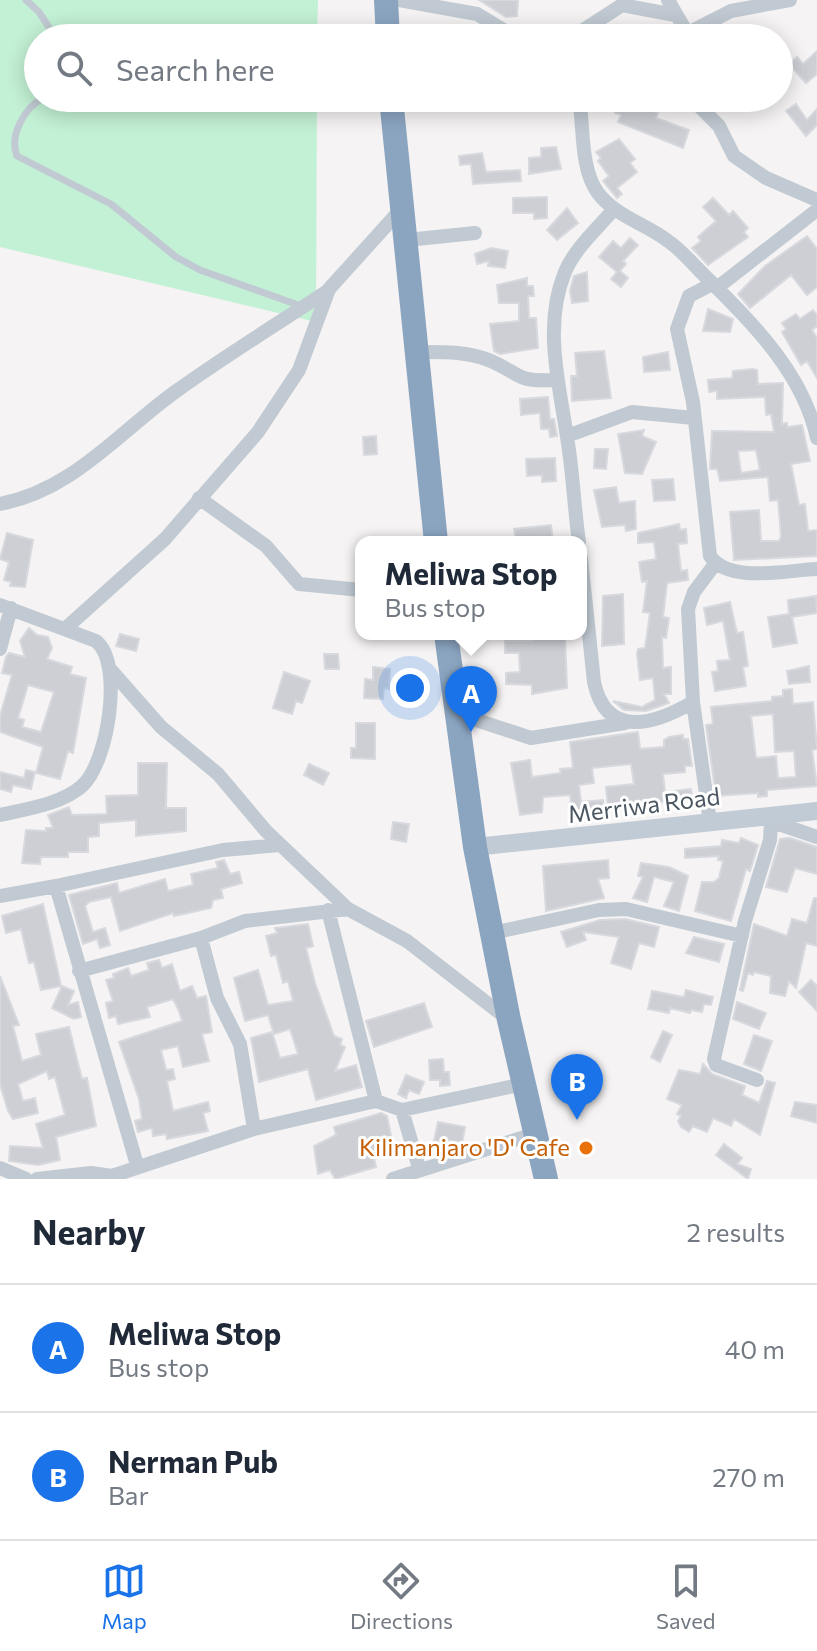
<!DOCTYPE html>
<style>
:root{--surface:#fff;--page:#f2f2f3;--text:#1f2937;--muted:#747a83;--line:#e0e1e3;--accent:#1a73e8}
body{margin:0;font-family:Commissioner,sans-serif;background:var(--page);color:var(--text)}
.you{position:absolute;left:410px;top:688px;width:28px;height:28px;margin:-20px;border:6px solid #fff;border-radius:50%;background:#1a73e8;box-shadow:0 0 0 12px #1a73e833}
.badge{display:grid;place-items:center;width:52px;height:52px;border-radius:50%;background:var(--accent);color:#fff;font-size:26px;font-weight:700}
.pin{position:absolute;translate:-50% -66px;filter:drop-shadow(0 2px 4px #0008)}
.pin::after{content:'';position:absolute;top:42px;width:28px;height:24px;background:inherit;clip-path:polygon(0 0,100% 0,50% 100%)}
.popup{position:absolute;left:355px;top:536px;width:232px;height:104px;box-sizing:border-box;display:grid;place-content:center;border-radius:16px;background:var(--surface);filter:drop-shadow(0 2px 6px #0005);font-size:26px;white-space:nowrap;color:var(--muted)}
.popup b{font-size:30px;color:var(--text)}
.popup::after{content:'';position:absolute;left:50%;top:100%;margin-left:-16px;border:16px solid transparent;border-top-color:var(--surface)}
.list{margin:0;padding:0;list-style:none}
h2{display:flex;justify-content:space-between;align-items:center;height:104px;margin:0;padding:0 32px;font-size:34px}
h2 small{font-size:26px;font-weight:400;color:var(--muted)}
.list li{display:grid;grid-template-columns:52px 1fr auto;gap:24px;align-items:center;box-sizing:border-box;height:128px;padding:0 32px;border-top:2px solid var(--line)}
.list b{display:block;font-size:30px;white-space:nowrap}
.list p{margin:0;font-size:26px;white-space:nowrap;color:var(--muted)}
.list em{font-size:26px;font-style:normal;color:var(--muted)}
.icon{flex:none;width:44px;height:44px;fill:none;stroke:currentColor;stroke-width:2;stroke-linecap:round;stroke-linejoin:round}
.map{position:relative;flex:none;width:817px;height:1179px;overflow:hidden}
.search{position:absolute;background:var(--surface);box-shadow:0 4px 20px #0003;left:24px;right:24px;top:24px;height:88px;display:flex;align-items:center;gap:20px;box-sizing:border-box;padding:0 28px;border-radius:44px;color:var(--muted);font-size:30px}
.sheet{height:360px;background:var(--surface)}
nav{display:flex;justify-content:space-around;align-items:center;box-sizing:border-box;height:112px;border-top:2px solid var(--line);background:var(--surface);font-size:22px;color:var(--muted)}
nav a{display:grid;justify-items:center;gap:4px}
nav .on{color:var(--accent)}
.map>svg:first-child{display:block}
.green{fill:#c3f1d5}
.building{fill:#cdcfd5;stroke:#d7d9de;stroke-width:2;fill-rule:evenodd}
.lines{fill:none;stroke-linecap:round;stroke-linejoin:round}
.lane{stroke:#c1cad2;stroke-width:7}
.street{stroke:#c1cad2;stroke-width:14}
.secondary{stroke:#c1cbd6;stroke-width:18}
.highway{stroke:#8ba5c1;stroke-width:24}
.food-dot{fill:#e8710a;stroke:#fff;stroke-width:3}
.labels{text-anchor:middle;stroke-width:6;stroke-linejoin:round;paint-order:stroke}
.street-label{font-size:24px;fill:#4a5661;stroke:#fff}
.food-label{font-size:24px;fill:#c56008;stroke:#fff;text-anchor:end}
</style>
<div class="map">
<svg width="817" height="1179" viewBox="0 0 817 1179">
<rect width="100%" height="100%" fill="#f5f3f3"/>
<path class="green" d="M0 0H318L317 38H38V98H317L316 322 0 247Z"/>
<path class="building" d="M479 0H518L517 16 506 17Z
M817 51V74L806 83 789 64 797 57 803 64Z
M620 100 658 113 656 118 689 130 683 148 618 122 621 115 615 113Z
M796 104 807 120 817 109V125L806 136 786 111Z
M619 139 635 159 630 163 637 172 617 188 622 194 617 198 603 181 609 176 598 161 601 158 596 152Z
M556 147 561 169 529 174V158L541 157V148Z
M482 153 486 172 520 170 521 181 473 184 471 164 460 165 459 156Z
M547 197V218L534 219V213H513V198Z
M713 198 729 215 733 211 748 228 744 232 748 237 708 265 692 248 701 241 698 237 716 221 703 207Z
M567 208 578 223 557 240 547 230Z
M807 236 817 249V287L807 295 791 275 750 308 738 294 765 266Z
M630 238 638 245 623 261 626 264 620 271 628 278 621 287 611 279 617 272 599 257 613 241 621 248Z
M491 248 508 251 505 268 488 266 489 261 477 264 475 254Z
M587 272 588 301 572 303 570 290 574 276Z
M527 278V286H533L534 296H528L529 318H536L538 348 500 354 494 351 490 324 519 321V303H499L497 285Z
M708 309 733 319 730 332 703 331Z
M813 310 817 315V326L812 330 817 338V378L807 361 801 365 782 332 786 329 782 323 796 314 800 319Z
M604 351 611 398 572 401 571 376H577L575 353Z
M668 352 670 370 644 372 643 357Z
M753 369 757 370 758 384 783 383 782 424 787 423V427L802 425 810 461 791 464 799 505 805 504 808 531 817 530V556L734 560 730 512 759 510 761 541H779L781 536 778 500 770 501 768 477 720 481 717 469H710L712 431 774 432 771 414 766 415 765 397 717 399V391L709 392 708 380 732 378 733 371ZM756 450 760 470 741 473 738 451Z
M548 397 550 419H554L557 436 550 437 549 429H541L540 413 521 415 520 399Z
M644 430 642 436 656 442 642 474 625 473 618 434Z
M376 436 377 454 364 455 363 437Z
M595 449H608L606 469 594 468Z
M555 458 556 481 542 482V475L527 476 526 459Z
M673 479 675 500 654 501 652 480Z
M616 487 619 503 635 501 636 529 626 531 625 525 602 527 594 490Z
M679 524 680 530 686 529 687 543 678 544 681 571 687 570 688 580 667 583 663 617 669 618 666 638 662 637 663 668 671 667V694H664L669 703 646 711 624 710 613 701 642 707 655 700 653 678 640 680 637 654 638 649 645 648 650 613 643 612 647 581 642 582 639 562 656 559 654 542 638 543V533Z
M551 525 553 542H516L514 529Z
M7 533 33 540 25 587 10 586 11 582 4 580 9 562 0 559Z
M623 594 624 644 602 646 603 596Z
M816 596 817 613 792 617 797 643 773 647 768 617 789 614 788 600Z
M730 602 737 633 743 632 748 666 743 667 746 686 715 691 712 672 718 671 717 661 730 660 723 621 707 625 704 608Z
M29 628 37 635 48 637 52 648 47 659 72 667 70 674 86 678 73 753 68 751 60 779 36 773 43 747 0 732V716L12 675 2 673 6 657 9 653 25 657 20 641ZM28 685 54 692 41 732 22 727 24 720 18 718Z
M120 634 139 639 136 651 116 646Z
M532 634H565L567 688 532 694V685L506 684V673L520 672 519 653H505V641H532Z
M324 654H338L339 669H325Z
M809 666 810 682 789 684 787 671Z
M373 667 390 669 389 689 384 688 383 699 364 698 365 679 373 680Z
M284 672 310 681 302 703 296 701 292 714 273 708Z
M792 689 793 704 813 702 817 749 812 750 817 786 767 790V796L758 797V793L716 796 706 725 713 724 711 707 772 701V697L783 696V690ZM773 714 775 752 794 751 796 777 778 778 776 756 756 758 751 716Z
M356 723H375V759L351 758V748H356Z
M638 732 640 749 664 747V740L669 737 683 735V739H688L692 766H685V772L663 774 665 792 691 789 692 799 608 807 606 787 634 784 631 764 592 768 594 783 579 785 581 802 603 800 604 810 572 813 570 795 543 797 542 812 520 815 511 763 530 760 532 777 561 773 560 769 573 768 570 742Z
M138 763H167L166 808H186V831L136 836V820L99 823V836L88 837V852H68V857H41L40 864 22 863 26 830 46 831V828H53L48 815 69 807 72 815 107 814 106 796 138 795Z
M309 764 329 773 323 785 304 775Z
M26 770 35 772 31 789 13 785 11 792 0 789V772L24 778Z
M393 822 409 824 406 842 391 839Z
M741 838 758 845 750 871 746 869 731 921 695 911 702 882H714L719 878 723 861 718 860 719 856 685 858V849L721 846 722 840 739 843Z
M790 838 817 847V874L795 868 787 892 766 887 780 839Z
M224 860 230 874 239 872 242 883 221 889 223 898 213 900 211 908 174 916 173 913 120 931 111 897 89 902 85 906 93 932 105 928 110 945 100 948 97 939 83 944 69 895 117 883 119 893 165 879 168 891 193 885 191 874 218 868 216 862Z
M608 860 609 878 598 879 604 898 546 911 543 866Z
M641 863 669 867 688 876 679 911 664 906 674 882 654 877 647 902 633 898 643 877 638 876Z
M814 898H817V946L806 943 796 988 789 981 785 996 770 993 771 976 754 972 753 975 748 973 743 991 740 990 754 924 787 936 792 919 807 923Z
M43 904 61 986 41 990 34 962 29 963 21 929 6 933 2 916Z
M625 919 659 927 654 947 639 943 631 969 611 963 619 937 583 932 586 940 567 947 561 932 600 920Z
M308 924 313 946 306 948 315 983 334 1036 342 1039 340 1045 345 1047 335 1071 356 1065 362 1087 316 1100 308 1069 259 1082 251 1038 272 1032 280 1058 298 1054 290 1029 274 1034 268 1015 245 1021 234 978 258 970 268 1005 293 1001 288 981 283 983 276 955 271 956 266 936 277 933 275 928Z
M694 937 724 944 719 962 686 953Z
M159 960 162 968 172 964 180 991 192 986 197 998 206 996 212 1032 202 1034 209 1061 183 1067 178 1046 161 1050 166 1070 173 1069 175 1079 167 1081 173 1111 208 1102 210 1111 203 1113 208 1131 167 1139 166 1134 153 1136 152 1128 138 1132 135 1121 142 1119 139 1099 119 1042 182 1021 179 1011 173 999 147 1007 150 1017 118 1024 116 1016 109 1018 106 1003 113 1001 106 980 114 978 113 974 128 968 131 976 149 970 147 963Z
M0 976 19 1025 13 1026 22 1061 41 1055 36 1034 69 1027 82 1079 87 1078 96 1126 56 1137 60 1160 38 1165 9 1161 10 1146 43 1148 36 1124 65 1115 55 1077 49 1079 47 1071 18 1084 23 1101 35 1098 38 1113 13 1119 8 1111 0 1084Z
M811 980 817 986V1011L799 992Z
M62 986 74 991 68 1005 78 1002 81 1017 74 1019 52 1008Z
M686 990 713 997 711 1005 704 1004 702 1012 691 1010 690 1013 670 1008 669 1013 648 1009 652 991 684 997Z
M737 1002 766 1013 759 1029 733 1019Z
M424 1003 432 1027 374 1047 366 1021Z
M663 1031 672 1035 660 1062 651 1057Z
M754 1035 772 1041 761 1071 744 1064Z
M443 1059 444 1072H449L450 1085 440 1086V1080H430L429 1060Z
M703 1064 712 1074 745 1086 742 1095 759 1103 767 1081 775 1083 760 1135 734 1119 731 1126 713 1118 707 1132 693 1126 689 1132 681 1127 678 1121 681 1116 677 1114 682 1105 667 1099 679 1070 700 1074Z
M406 1075 424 1082 419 1094 409 1090 406 1098 398 1094Z
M795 1102 817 1105V1123L791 1116Z
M381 1113 387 1116 394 1151 390 1152V1155L374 1159 376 1167 335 1179 330 1170 318 1174 314 1146 336 1135 334 1127Z
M438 1122 465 1127 462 1143 445 1140 444 1148 433 1145Z
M724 1144 742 1158 737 1164 751 1169 748 1179 716 1155Z"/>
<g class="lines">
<path class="lane" d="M26 0 39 12 56 38
M43 98C24 108 9 136 17 156L111 204 176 257 200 270 301 306
M105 98H133"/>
<path class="street" d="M399 0 477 14 517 38
M668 0 690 38
M688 33 731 11 790 0
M571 38 622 5 675 15
M579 98C584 127 580 169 598 193 615 216 646 224 668 241 683 251 695 267 708 279 753 324 803 373 817 438
M691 98 719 126 734 156 766 178 817 200
M407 240 475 233
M712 284 689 296 677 329 693 402 710 556C729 584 787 570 817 569
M718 287 817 210
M417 352C442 352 467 351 491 361 523 375 515 382 555 380
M567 436 632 412 694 418
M199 498 266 546 299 584 361 590
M0 504C73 490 118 433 175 392 225 356 277 324 329 290
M579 542C574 507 573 472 567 437 559 383 543 325 565 272 575 248 597 229 614 209
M581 558 594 682C606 739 654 725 693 702
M0 605 96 641C124 663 108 763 82 786 62 804 26 809 0 815
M66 628 165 539 258 432 299 370 329 289 404 206
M0 649 11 608
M109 668 161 727 218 774 266 831 348 909
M455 713 531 738 625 723
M764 819 817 837
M710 822 693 702 688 609 694 592 715 564
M56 886 223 850 280 845
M0 896 56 886 137 1165
M328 910 376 1101
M492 933 599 910 626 909 742 936
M201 938 217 998 240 1044 254 1129
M79 971 201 938 245 921 348 909 407 941 509 1020
M757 1080 716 1065 714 1059 745 921 770 840 771 822
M402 1110 419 1168
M0 1168 26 1179
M37 1179 91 1173 112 1176 254 1129 376 1101 402 1110 523 1084
M393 1179 534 1134"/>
<path class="secondary" d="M475 847 817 811"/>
<path class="highway" d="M386 0 388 38
M391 98 436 542
M446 634 475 847 509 1020 546 1179"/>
</g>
<circle class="food-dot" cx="586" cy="1148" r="8"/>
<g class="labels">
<g class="street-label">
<text transform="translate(644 806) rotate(-7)" y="8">Merriwa Road</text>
</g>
<g class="food-label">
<text x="570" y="1156">Kilimanjaro 'D' Cafe</text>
</g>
</g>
</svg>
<div class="you"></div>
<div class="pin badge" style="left:471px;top:732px">A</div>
<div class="popup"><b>Meliwa Stop</b>Bus stop</div>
<div class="pin badge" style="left:577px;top:1120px">B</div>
<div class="search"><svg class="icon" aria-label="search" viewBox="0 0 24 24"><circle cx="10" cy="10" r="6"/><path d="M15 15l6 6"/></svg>Search here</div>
</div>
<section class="sheet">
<h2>Nearby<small>2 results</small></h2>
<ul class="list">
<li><span class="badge">A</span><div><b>Meliwa Stop</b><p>Bus stop</p></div><em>40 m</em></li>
<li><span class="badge">B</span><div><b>Nerman Pub</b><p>Bar</p></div><em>270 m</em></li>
</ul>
</section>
<nav>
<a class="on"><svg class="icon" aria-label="map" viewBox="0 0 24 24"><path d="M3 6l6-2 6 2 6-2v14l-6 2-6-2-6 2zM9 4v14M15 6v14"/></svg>Map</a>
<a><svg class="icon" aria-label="directions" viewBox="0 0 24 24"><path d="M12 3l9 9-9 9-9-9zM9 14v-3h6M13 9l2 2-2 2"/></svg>Directions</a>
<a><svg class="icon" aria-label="saved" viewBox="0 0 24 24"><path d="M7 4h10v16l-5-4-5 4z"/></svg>Saved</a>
</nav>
